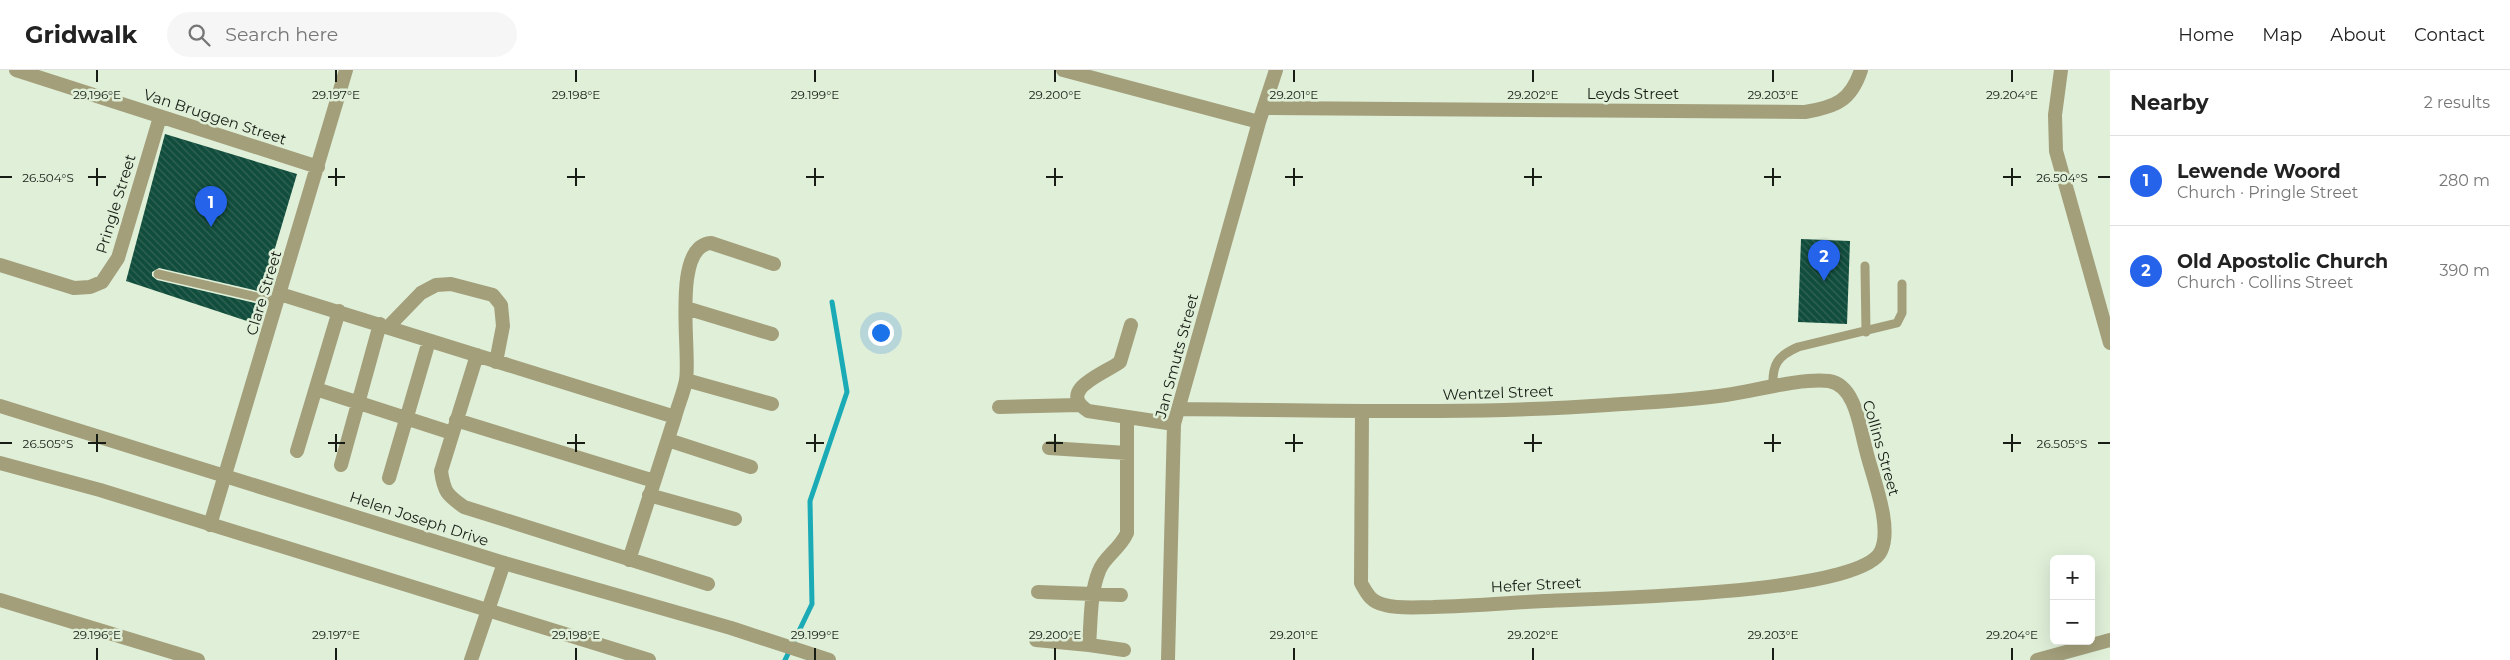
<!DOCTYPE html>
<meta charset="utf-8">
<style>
:root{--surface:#fff;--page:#f6f6f6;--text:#222;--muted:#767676;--line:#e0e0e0;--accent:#2563eb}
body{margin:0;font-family:Montserrat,sans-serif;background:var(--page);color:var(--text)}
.controls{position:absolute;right:15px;bottom:15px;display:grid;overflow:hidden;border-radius:8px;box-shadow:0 5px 20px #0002}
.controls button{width:45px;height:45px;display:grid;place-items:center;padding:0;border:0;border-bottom:1px solid var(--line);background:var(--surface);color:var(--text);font:25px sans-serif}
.you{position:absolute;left:880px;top:262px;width:18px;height:18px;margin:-12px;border:4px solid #fff;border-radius:50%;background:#1a73e8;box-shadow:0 0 0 8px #1a73e833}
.badge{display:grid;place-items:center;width:32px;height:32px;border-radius:50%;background:var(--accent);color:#fff;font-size:16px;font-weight:700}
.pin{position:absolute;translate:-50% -41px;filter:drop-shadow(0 1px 2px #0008)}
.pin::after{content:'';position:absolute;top:26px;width:18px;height:15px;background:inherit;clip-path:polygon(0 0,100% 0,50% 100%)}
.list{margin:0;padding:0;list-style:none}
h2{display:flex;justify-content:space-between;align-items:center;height:65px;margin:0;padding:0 20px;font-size:21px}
h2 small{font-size:16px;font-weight:400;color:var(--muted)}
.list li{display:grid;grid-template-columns:32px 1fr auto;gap:15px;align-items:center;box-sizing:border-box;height:90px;padding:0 20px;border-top:1px solid var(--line)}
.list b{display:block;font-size:19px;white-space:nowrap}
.list p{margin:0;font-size:16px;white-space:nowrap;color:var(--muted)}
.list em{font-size:16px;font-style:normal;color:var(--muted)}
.icon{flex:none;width:28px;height:28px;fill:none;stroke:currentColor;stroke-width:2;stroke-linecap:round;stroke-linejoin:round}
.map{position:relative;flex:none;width:2110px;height:590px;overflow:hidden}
header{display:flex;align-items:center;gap:30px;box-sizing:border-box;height:70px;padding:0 25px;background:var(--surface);border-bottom:1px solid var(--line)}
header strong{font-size:24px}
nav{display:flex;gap:28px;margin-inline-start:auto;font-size:18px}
.search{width:350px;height:45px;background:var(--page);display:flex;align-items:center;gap:12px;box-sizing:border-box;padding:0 18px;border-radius:28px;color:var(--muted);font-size:19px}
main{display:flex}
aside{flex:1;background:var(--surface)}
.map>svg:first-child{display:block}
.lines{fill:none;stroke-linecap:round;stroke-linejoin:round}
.stream{stroke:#1aabb6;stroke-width:5}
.building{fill:url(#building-back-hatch)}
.service{stroke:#a39f7b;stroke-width:9}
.minor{stroke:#a39f7b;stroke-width:14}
.tertiary{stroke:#a39f7b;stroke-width:14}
.ticks{fill:none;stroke:#171d15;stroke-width:2}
.labels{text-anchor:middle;stroke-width:5;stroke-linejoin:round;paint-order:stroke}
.street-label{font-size:15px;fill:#171d15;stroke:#dfefd8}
.ticks-label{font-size:12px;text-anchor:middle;fill:#171d15;stroke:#dfefd8;stroke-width:5;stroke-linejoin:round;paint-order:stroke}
</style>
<header>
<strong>Gridwalk</strong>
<div class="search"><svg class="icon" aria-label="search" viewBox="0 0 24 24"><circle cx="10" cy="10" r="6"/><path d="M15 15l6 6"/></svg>Search here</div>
<nav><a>Home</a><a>Map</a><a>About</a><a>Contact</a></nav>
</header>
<main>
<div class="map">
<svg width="2110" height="590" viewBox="0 0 2110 590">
<defs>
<pattern id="building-back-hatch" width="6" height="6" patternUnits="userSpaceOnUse" patternTransform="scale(1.25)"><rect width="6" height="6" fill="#114d3c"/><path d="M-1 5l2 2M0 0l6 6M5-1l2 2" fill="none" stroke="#336355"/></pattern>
</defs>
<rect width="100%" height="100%" fill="#dfefd8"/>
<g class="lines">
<path class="stream" d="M785 590 812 534 810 431 847 322 832 232"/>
</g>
<path class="building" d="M165 64 297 104 262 222 159 198 152 202V206L157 210 259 234 253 253 126 211Z
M1801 169 1850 171 1847 254 1798 252Z"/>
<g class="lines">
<path class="service" d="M1865 196 1866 262
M158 204 278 232
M1773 317C1772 295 1777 286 1798 277L1897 253 1902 243V214"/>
<path class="minor" d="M16 0 318 97
M1063 0 1259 52
M2061 0 2055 45 2056 81 2110 273
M1264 38 1805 42C1835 37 1851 31 1861 0
M0 195 74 218 90 217 102 212 118 188 160 47
M280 224 675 347 629 490
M686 238 772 264
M1131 255 1120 292C1104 304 1056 320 1088 341L1174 354
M389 256 421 223 436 215 451 214 493 225 501 235 503 256 496 292
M477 285 441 401C444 422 447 425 464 437L708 514
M686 310 772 334
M316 319 452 363
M999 337 1079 335
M1178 339C1322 340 1465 345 1608 335 1647 332 1687 331 1726 325 1755 321 1799 308 1829 311 1856 315 1860 359 1866 380 1872 406 1893 456 1881 481 1861 525 1597 528 1544 531 1507 533 1470 536 1433 537 1418 537 1400 539 1385 535 1371 532 1367 524 1361 513L1362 341
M675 347C678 335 684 322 686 310 691 282 671 176 711 173L774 194
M456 350 654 411
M668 370 751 397
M1049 378 1127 383
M297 381 339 241
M341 395 380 254
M389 408 429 271
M649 425 735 449
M210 455 346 0
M1038 522 1121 525
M0 530 198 590
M1036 570 1089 575C1091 551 1090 523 1099 501 1104 487 1120 479 1127 463V347
M1089 575 1124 580
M471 590 504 493
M1168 590 1174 354 1259 52 1276 0"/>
<path class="tertiary" d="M0 336 504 493 731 558 829 590
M0 393 100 420 649 590
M2037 590 2110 570"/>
</g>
<path class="ticks" d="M97 0V12M336 0V12M576 0V12M815 0V12M1055 0V12M1294 0V12M1533 0V12M1773 0V12M2012 0V12M97 98V116M336 98V116M576 98V116M815 98V116M1055 98V116M1294 98V116M1533 98V116M1773 98V116M2012 98V116M0 107H12M88 107H106M328 107H345M567 107H585M806 107H824M1046 107H1063M1285 107H1303M1524 107H1542M1764 107H1781M2003 107H2021M2098 107H2110M97 364V382M336 364V382M576 364V382M815 364V382M1055 364V382M1294 364V382M1533 364V382M1773 364V382M2012 364V382M0 373H12M88 373H106M328 373H345M567 373H585M806 373H824M1046 373H1063M1285 373H1303M1524 373H1542M1764 373H1781M2003 373H2021M2098 373H2110M97 578V590M336 578V590M576 578V590M815 578V590M1055 578V590M1294 578V590M1533 578V590M1773 578V590M2012 578V590"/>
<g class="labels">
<g class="street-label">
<text x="1633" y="29">Leyds Street</text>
<text transform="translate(215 47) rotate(18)" y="5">Van Bruggen Street</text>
<text transform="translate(116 134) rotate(-73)" y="5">Pringle Street</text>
<text transform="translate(264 223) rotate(-73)" y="5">Clare Street</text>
<text transform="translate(1177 286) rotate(-75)" y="5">Jan Smuts Street</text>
<text transform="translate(1498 323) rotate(-2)" y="5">Wentzel Street</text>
<text transform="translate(1881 378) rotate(74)" y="5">Collins Street</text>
<text transform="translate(419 449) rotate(18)" y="5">Helen Joseph Drive</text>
<text transform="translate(1536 515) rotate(-3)" y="5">Hefer Street</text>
</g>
</g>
<g class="ticks-label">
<text x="97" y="29">29.196°E</text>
<text x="336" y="29">29.197°E</text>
<text x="576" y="29">29.198°E</text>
<text x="815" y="29">29.199°E</text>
<text x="1055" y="29">29.200°E</text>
<text x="1294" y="29">29.201°E</text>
<text x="1533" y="29">29.202°E</text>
<text x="1773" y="29">29.203°E</text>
<text x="2012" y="29">29.204°E</text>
<text x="48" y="112">26.504°S</text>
<text x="2062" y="112">26.504°S</text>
<text x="48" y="378">26.505°S</text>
<text x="2062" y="378">26.505°S</text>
<text x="97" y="569">29.196°E</text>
<text x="336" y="569">29.197°E</text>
<text x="576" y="569">29.198°E</text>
<text x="815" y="569">29.199°E</text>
<text x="1055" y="569">29.200°E</text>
<text x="1294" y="569">29.201°E</text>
<text x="1533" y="569">29.202°E</text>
<text x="1773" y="569">29.203°E</text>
<text x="2012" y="569">29.204°E</text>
</g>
</svg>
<div class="controls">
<button>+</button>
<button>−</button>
</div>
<div class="you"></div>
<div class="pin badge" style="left:211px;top:157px">1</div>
<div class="pin badge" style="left:1824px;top:211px">2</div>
</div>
<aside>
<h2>Nearby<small>2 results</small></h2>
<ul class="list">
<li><span class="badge">1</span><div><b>Lewende Woord</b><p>Church · Pringle Street</p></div><em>280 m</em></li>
<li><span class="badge">2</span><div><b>Old Apostolic Church</b><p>Church · Collins Street</p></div><em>390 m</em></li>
</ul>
</aside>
</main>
